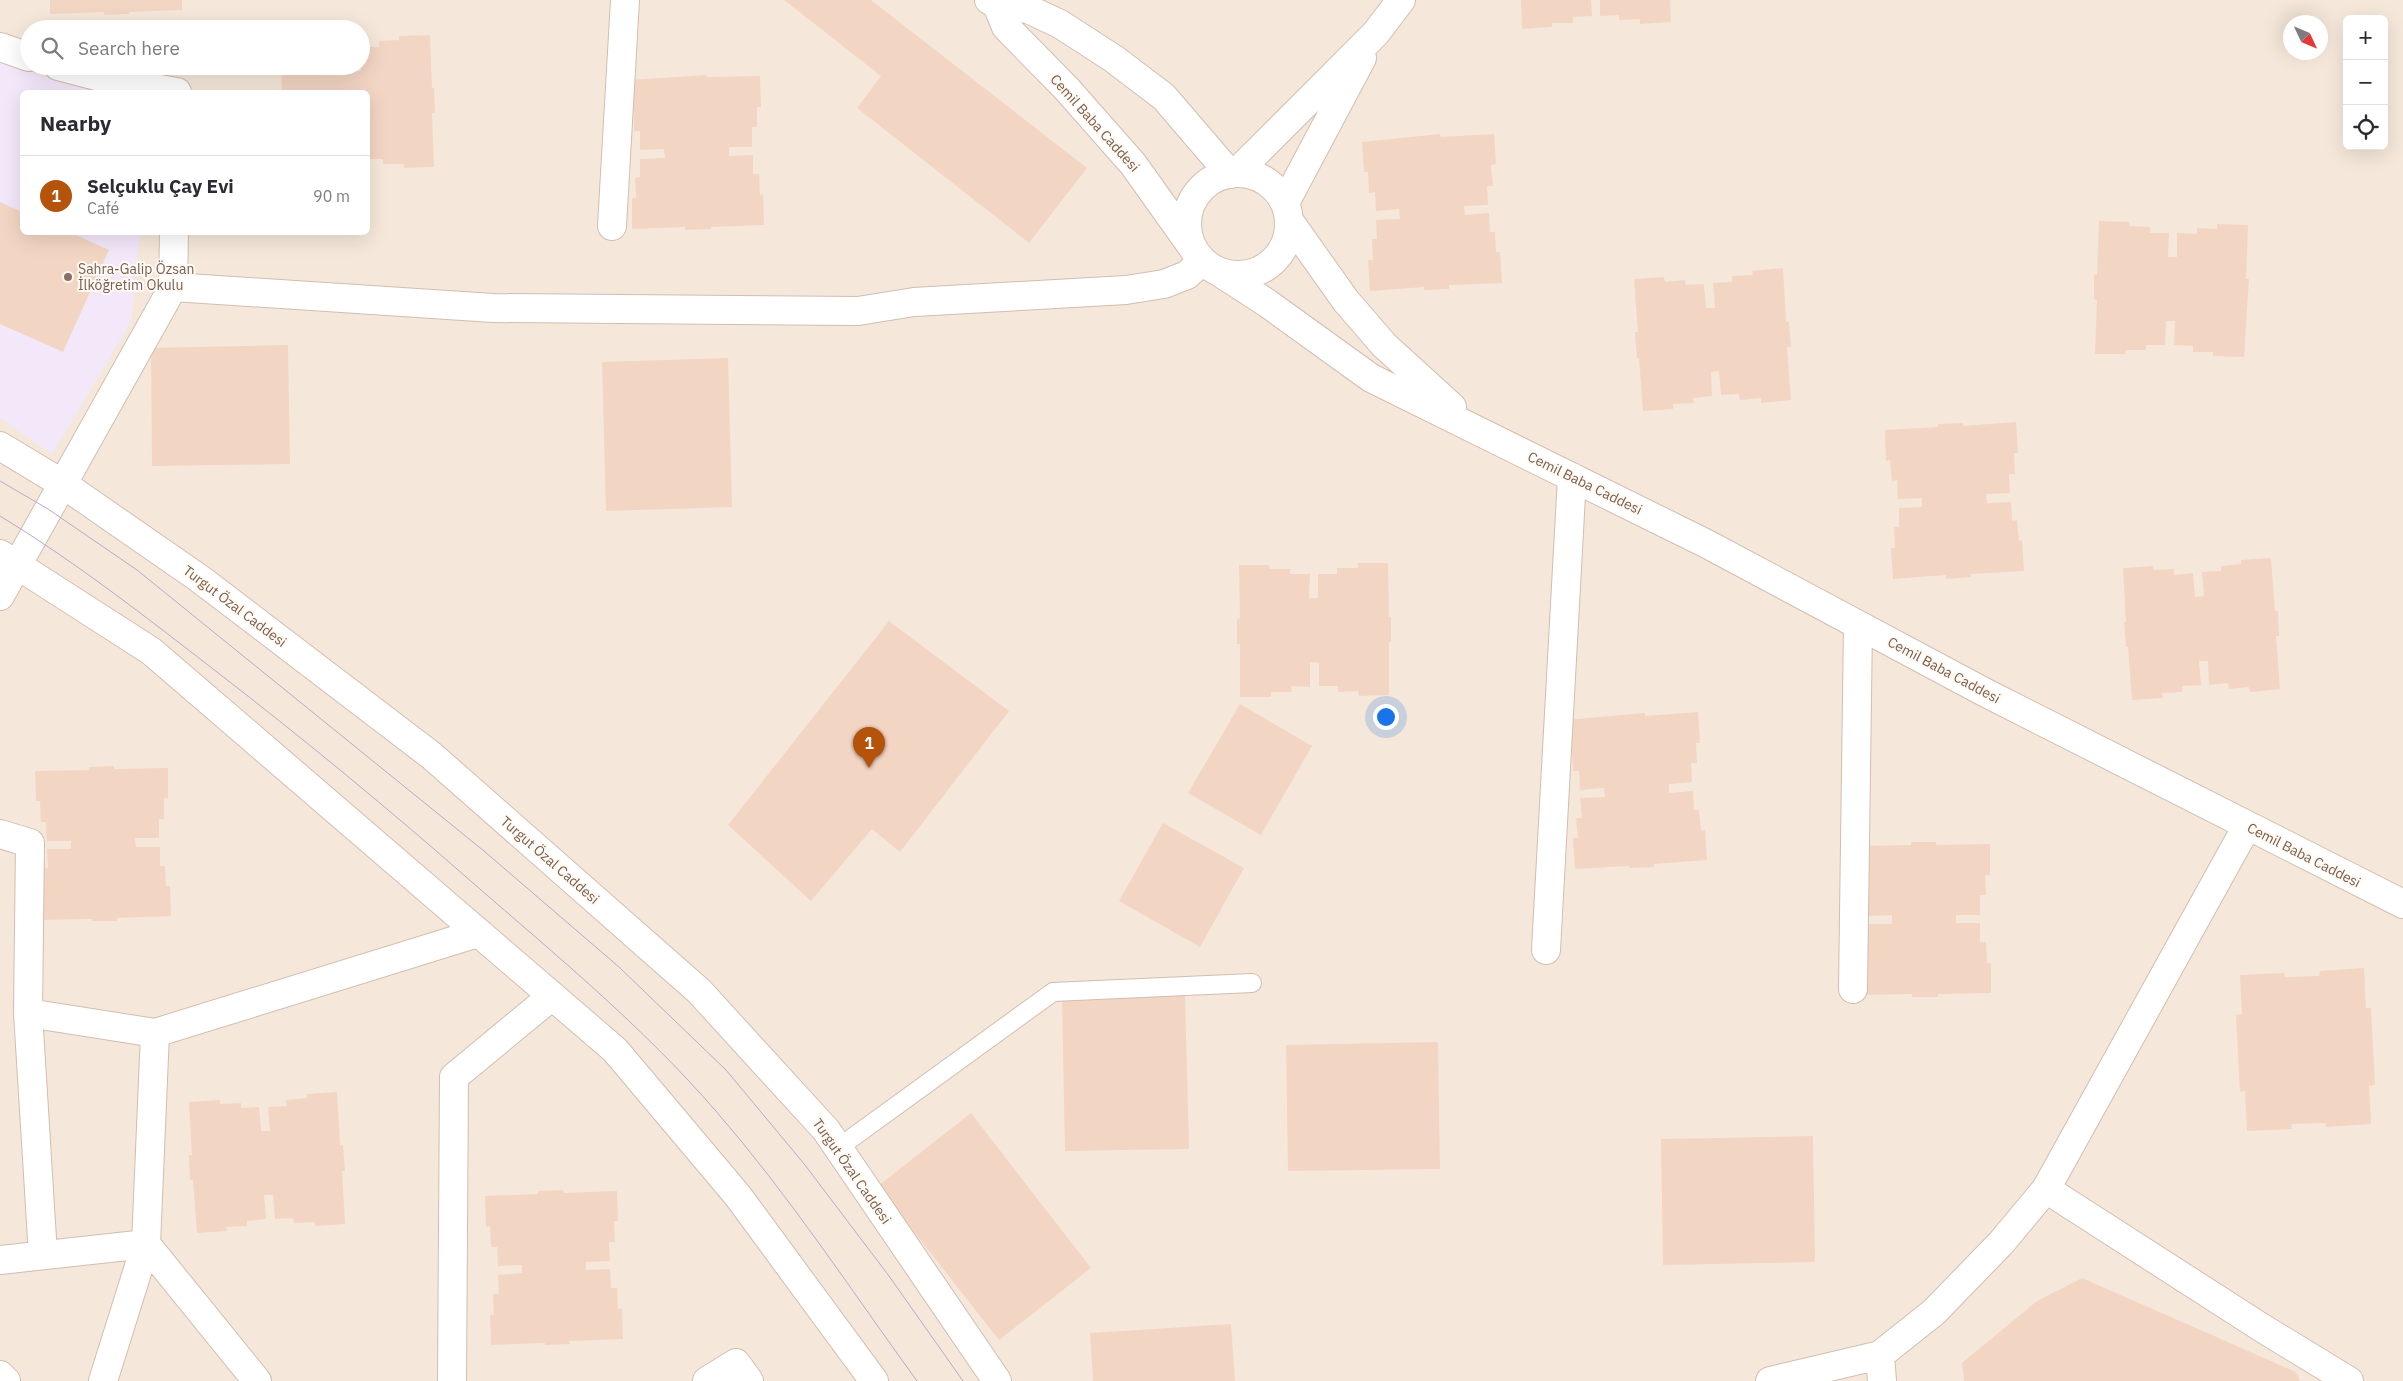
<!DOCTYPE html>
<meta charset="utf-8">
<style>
:root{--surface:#fff;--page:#f7f7f7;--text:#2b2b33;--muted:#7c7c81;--line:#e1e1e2;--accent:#b45309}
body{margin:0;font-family:"IBM Plex Sans",sans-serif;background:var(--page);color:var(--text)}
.controls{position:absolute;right:15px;top:15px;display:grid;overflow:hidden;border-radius:8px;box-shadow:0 5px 20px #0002}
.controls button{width:45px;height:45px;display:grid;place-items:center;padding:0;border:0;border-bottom:1px solid var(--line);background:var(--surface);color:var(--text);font:25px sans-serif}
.compass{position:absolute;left:2283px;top:15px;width:45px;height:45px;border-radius:50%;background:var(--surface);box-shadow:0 5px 20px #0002;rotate:134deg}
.you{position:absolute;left:1385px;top:716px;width:18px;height:18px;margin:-12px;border:4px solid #fff;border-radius:50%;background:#1a73e8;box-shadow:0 0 0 8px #1a73e833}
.badge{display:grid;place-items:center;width:32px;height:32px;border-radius:50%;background:var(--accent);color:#fff;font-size:16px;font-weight:700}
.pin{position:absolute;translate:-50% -41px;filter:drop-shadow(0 1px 2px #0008)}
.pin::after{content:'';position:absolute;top:26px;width:18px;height:15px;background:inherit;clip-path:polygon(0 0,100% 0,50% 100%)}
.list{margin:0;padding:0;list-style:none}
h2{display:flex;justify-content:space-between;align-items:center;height:65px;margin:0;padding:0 20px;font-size:21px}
h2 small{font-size:16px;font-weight:400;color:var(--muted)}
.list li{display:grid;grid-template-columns:32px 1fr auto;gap:15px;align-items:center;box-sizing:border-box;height:80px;padding:0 20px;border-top:1px solid var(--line)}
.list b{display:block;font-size:19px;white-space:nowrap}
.list p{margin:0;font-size:16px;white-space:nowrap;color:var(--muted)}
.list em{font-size:16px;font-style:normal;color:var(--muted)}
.icon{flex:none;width:28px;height:28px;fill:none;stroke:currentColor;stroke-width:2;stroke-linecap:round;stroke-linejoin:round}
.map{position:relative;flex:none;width:2403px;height:1381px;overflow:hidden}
.search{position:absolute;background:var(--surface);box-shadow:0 5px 20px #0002;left:20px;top:20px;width:350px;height:55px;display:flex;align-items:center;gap:12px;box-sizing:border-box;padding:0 18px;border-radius:28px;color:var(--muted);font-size:19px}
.panel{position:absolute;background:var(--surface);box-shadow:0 5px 20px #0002;left:20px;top:90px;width:350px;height:145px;border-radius:8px}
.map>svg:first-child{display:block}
.residential{fill:#f5e8da;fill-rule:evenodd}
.education{fill:#f3e8fa}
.building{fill:#f3d5c3}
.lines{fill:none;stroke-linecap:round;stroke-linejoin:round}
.service-casing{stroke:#d1beb0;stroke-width:20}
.minor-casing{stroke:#d1beb0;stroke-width:30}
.tertiary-casing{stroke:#d1beb0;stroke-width:30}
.service{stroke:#fff;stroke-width:18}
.minor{stroke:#fff;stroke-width:28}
.tertiary{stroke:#fff;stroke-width:28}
.tram{stroke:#b9a8c9;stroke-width:1}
.education-dot{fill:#8d6e63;stroke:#fffaf3;stroke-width:2}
.labels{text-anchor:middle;stroke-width:4;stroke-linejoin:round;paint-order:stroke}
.street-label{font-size:14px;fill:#7a5c4d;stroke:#fffaf3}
.education-label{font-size:14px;fill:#785e54;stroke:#fffaf3;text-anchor:start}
</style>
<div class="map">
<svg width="2403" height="1381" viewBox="0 0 2403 1381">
<rect width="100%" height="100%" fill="#fdf6ec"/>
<path class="residential" d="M0 0H2403V1381H0ZM2347 19H2384V146H2347ZM2290 22H2320V52H2290ZM29 29H361V66H29ZM22 92H368V232H22Z"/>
<path class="education" d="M0 63 96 92H22V232L140 233 131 322 52 454 0 418Z"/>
<path class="building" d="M50 0H182V10L129 12V14L104 15V12L50 14Z
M784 0H871L1087 168 1029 243 857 108 881 76Z
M1521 0H1591L1592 16 1573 17V23H1552V27L1522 29Z
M1600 0H1670L1671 22 1640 24V19L1619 20V15L1600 16Z
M430 35 432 88H434L435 113H432L434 167 404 168V164H383V159H368V92H282L281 66H352V72L361 71V47H379V41L399 40V36Z
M707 75V77L760 76 761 107H757V127H752V147H729V156L753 155V174H759L760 195 763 194 764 225 711 227V229L685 230V227L632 229V198H636L635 178 640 177V159L665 158 664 149 640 150V131H634V110L629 111V80Z
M1440 134 1441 137 1494 134 1496 164 1491 165 1493 186H1487L1488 205 1464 206 1465 215 1489 213 1490 232H1495L1496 252H1500L1502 283 1449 285V289L1424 290V287L1370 291 1368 260H1373L1372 239H1377L1376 220 1400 219 1399 209 1376 211 1375 192 1369 193 1368 172H1364L1362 142Z
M0 202 22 212V232H69L109 250 63 352 0 324Z
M2099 221 2129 222 2130 226 2150 227V233H2169L2168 257H2177V233L2197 234V228L2217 229V224L2248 225 2246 279H2249L2244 357 2213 356V352H2193V346L2174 345 2175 321H2166L2165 345H2146V350H2126L2125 354H2095L2097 300 2094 299V274L2097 275Z
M1783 268 1786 322H1789L1791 347H1787L1791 400 1761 403V398L1740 400 1739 394 1721 395 1719 371 1711 372 1712 396 1693 398 1694 403 1673 404V409L1643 411 1639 358H1637L1635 332H1638L1634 279 1664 277 1665 282 1685 280 1686 285 1704 284 1706 308H1715L1713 283 1732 282V276L1753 275 1752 271Z
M288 345 290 464 152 466 151 348Z
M728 358 732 507 606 511 602 362Z
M2016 422 2018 453H2014L2015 474H2009L2010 493 1986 494 1987 503 2011 502 2012 521 2017 520 2019 541 2022 540 2024 571 1971 574V577L1946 579V575L1893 579 1891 548H1895L1894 527H1899V508L1922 507V498L1898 499 1897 480 1892 481 1890 460 1886 461 1885 430 1938 427V424L1963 423V426Z
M2271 558 2275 611H2278L2279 636H2276L2280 689 2250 692 2249 687 2229 689 2228 683 2209 685 2208 661H2199L2201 685 2182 686V692L2162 693 2163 698 2132 700 2128 647H2126L2124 622H2126L2123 568 2153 566V570L2174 569V575L2193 573 2195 597 2204 596 2202 572 2221 571V566L2241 564V560Z
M1358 563H1388L1389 617H1391V642H1389V695L1359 696 1358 691 1338 692V686H1319V663L1310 662V687L1291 686 1292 692H1271V697H1240V644H1237V619L1240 618 1239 565H1269L1270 569H1290V574H1310L1309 598H1318V574H1337V568H1358Z
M889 621 1009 711 900 852 872 829 811 901 728 825Z
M1240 704 1312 746 1261 835 1188 793Z
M1698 712 1700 743H1696L1697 763H1691L1692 782 1669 784V793L1693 791 1694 810H1699L1701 830H1705L1707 860 1654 864V867L1629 868V866L1575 869 1573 838H1578L1576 818H1582L1580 798 1605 797 1604 788 1580 790 1579 771H1573L1572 751H1568L1566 720 1645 713V716Z
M114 766V769L168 768V798H164V819H159V838H135L136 847H160V866H165L166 886H170L171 916 117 918V921H92V919L38 920 42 868H48L47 849H71V841H47L46 822H41L40 801H36L35 771 89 770V767Z
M1163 823 1244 868 1200 947 1119 901Z
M1911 842H1936V845L1990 844V875H1985L1986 895H1980V915H1956V923H1980V942H1986L1987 963H1991V993L1938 994V997H1912V994L1859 995 1863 944H1868V924H1892V915L1868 916 1858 846 1911 845Z
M2364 968 2366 1008H2371L2375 1085 2369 1086 2371 1124 2326 1127V1123L2291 1124 2292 1129 2247 1131 2245 1091 2240 1092 2236 1015 2242 1014 2240 975 2284 973 2285 977 2319 976 2320 971Z
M1185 995 1189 1149 1065 1151 1062 999Z
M1438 1042 1440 1169 1288 1171 1286 1045Z
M337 1092 340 1145H343L345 1171H342L345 1224 315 1226V1222L294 1223 293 1218 275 1219 273 1195H264L266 1219 247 1221V1226L226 1227 227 1231 197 1233 193 1180H190L189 1155H192L189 1102 220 1100V1104L241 1103V1108L259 1107 261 1131H270L268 1107 287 1106 286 1100 307 1098V1094Z
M971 1113 1091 1268 999 1340 878 1186Z
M1813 1136 1815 1262 1663 1265 1661 1139Z
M563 1190 564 1193 617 1191 618 1221H614L615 1242H609L610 1261 586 1262V1270L610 1269 611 1288H617L618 1309 622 1308 623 1339 569 1341 570 1344 545 1345V1343L491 1345 490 1315H494L493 1294H499L498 1275 522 1273V1265L498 1266 497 1247H491L490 1226 486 1227 485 1196 538 1194V1191Z
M2082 1278 2296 1372 2300 1381H1964L1962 1363 2037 1301Z
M1231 1324 1235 1381H1093L1090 1333Z"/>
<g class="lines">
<defs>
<path id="service" d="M838 1148 1053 992 1252 983"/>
<path id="minor" d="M989 0 997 5 1028 9 1060 24 1114 59 1164 97 1230 174
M997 5 1006 27 1066 88 1133 164 1190 244
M0 47 29 57
M58 66 119 82 177 92
M1237 172 1376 33 1401 0
M1187 224a51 51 0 1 1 102 0a51 51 0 1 1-102 0Z
M1285 203 1362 58
M1290 222 1346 301 1384 345 1452 407
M612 226 625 0
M174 232 173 287 493 308 858 311 914 302 1126 290 1164 284 1187 275 1202 261
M1219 272 1267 303 1371 378 1707 544 1986 693 2403 904
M0 596 173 287
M0 834 30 843 28 1013 155 1033 478 933
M1546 950 1572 477
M1853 989 1858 625
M28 1013 43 1255
M2046 1189 2259 1326 2349 1381
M0 1260 146 1244 257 1381
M1880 1355 1882 1381
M0 1375 6 1381
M103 1381 146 1244 155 1033
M452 1381 454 1077 552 996
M707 1381 736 1363 749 1381
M1770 1381 1880 1355 1934 1312 2001 1243 2046 1189 2247 826"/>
<path id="tertiary" d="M0 446 63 484 200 579 432 756 699 991 826 1130 997 1381
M0 554 151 651 615 1050 738 1196 874 1381"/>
</defs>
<use href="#service" class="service-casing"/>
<use href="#minor" class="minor-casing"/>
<use href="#tertiary" class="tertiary-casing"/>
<use href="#service" class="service"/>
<use href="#minor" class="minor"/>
<use href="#tertiary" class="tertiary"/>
<path class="tram" d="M0 481 48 509 137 570 484 851 619 967 726 1070 805 1165 889 1276 963 1381
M0 516C76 562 147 618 217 672 305 740 390 810 473 883 557 956 642 1026 715 1110 789 1195 851 1290 917 1381"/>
</g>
<circle class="education-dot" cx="68" cy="277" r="5"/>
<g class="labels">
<g class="street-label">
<text transform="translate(1095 123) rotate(48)" y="5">Cemil Baba Caddesi</text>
<text transform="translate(1585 483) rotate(26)" y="5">Cemil Baba Caddesi</text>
<text transform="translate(235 606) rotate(37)" y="5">Turgut Özal Caddesi</text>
<text transform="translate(1944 670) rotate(28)" y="5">Cemil Baba Caddesi</text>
<text transform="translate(2304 855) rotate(27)" y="5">Cemil Baba Caddesi</text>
<text transform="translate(550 860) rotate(41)" y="5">Turgut Özal Caddesi</text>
<text transform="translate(852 1171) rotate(55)" y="5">Turgut Özal Caddesi</text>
</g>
<g class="education-label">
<text x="78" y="274">Sahra-Galip Özsan<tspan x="78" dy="16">İlköğretim Okulu</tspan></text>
</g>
</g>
</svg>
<div class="controls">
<button>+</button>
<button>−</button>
<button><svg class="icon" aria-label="locate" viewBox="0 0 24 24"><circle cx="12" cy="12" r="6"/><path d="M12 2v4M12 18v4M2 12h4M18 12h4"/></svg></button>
</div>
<svg class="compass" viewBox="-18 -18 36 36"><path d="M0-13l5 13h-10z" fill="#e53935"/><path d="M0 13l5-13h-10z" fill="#7c7c81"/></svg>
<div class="you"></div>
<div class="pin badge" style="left:869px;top:768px">1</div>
<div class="search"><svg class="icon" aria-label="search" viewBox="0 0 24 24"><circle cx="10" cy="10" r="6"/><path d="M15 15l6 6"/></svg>Search here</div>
<section class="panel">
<h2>Nearby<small></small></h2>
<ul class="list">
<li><span class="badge">1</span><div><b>Selçuklu Çay Evi</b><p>Café</p></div><em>90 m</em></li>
</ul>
</section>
</div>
